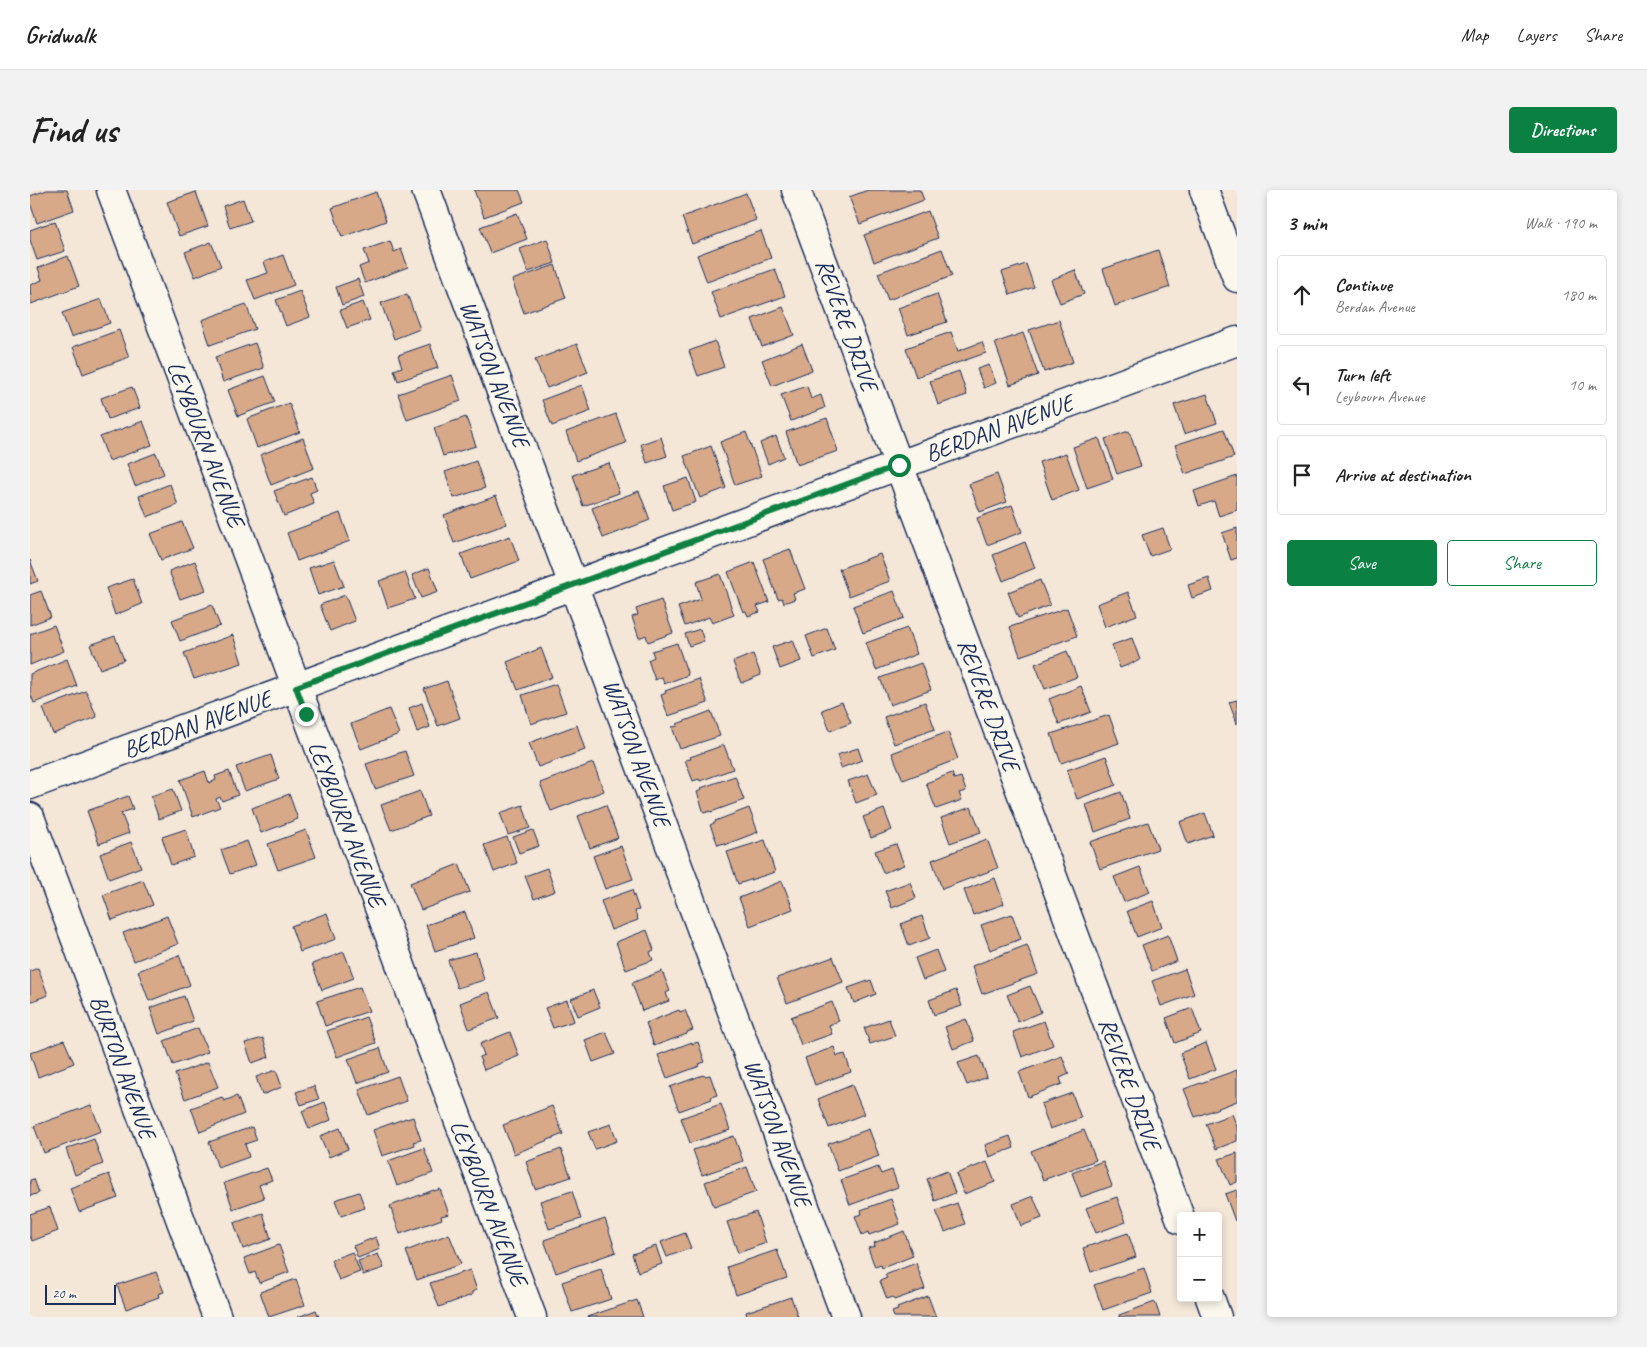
<!DOCTYPE html>
<meta charset="utf-8">
<style>
:root{--surface:#fff;--page:#f2f2f2;--text:#222;--muted:#767676;--line:#e0e0e0;--accent:#0b8043}
body{margin:0;font-family:Caveat,sans-serif;background:var(--page);color:var(--text)}
.controls{position:absolute;right:15px;bottom:15px;display:grid;overflow:hidden;border-radius:5px;box-shadow:0 2px 8px #0003}
.controls button{width:45px;height:45px;display:grid;place-items:center;padding:0;border:0;border-bottom:1px solid var(--line);background:var(--surface);color:var(--text);font:25px sans-serif}
.scale{position:absolute;left:15px;bottom:12px;width:71px;box-sizing:border-box;padding-left:5px;border:2px solid #1b2f5e;border-top:0;font-size:14px;line-height:18px;white-space:nowrap;color:#1b2f5e;-webkit-text-stroke:4px #fbf7ec;paint-order:stroke}
.stop{position:absolute;width:15px;height:15px;margin:-11px;border:4px solid #0b8043;border-radius:50%;background:#fff}
.stop.end{background:#0b8043;border-color:#fff;box-shadow:0 1px 5px #0008}
.list{margin:0;padding:0;list-style:none}
h2{display:flex;justify-content:space-between;align-items:center;height:65px;margin:0;padding:0 20px;font-size:21px}
h2 small{font-size:16px;font-weight:400;color:var(--muted)}
.list li{display:grid;grid-template-columns:32px 1fr auto;gap:15px;align-items:center;box-sizing:border-box;height:80px;margin:0 10px 10px;padding:0 10px;border:1px solid var(--line);border-radius:5px}
.list b{display:block;font-size:19px;white-space:nowrap}
.list p{margin:0;font-size:16px;white-space:nowrap;color:var(--muted)}
.list em{font-size:16px;font-style:normal;color:var(--muted)}
.actions{display:flex;gap:10px;padding:15px 20px}
.actions a{flex:1;padding:11px 0;border:1px solid var(--accent);border-radius:5px;text-align:center;font-size:18px;color:var(--accent)}
.actions .main{background:var(--accent);color:#fff}
.icon{flex:none;width:28px;height:28px;fill:none;stroke:currentColor;stroke-width:2;stroke-linecap:round;stroke-linejoin:round}
.map{position:relative;flex:none;width:1207px;height:1127px;overflow:hidden;border-radius:5px}
header{display:flex;align-items:center;gap:30px;box-sizing:border-box;height:70px;padding:0 25px;background:var(--surface);border-bottom:1px solid var(--line)}
header strong{font-size:24px}
nav{display:flex;gap:28px;margin-inline-start:auto;font-size:18px}
.intro{display:flex;align-items:center;justify-content:space-between;box-sizing:border-box;height:120px;padding:0 30px}
h1{margin:0;font-size:35px}
.button{padding:12px 22px;border-radius:5px;background:var(--accent);color:#fff;font-size:18px;font-weight:700}
main{display:flex;gap:30px;padding:0 30px}
aside{flex:1;background:var(--surface);border-radius:5px;box-shadow:0 2px 8px #0003}
.map>svg:first-child{display:block}
.building{fill:#d7a989;stroke:#1b2f5e}
.lines{fill:none;stroke-linecap:round;stroke-linejoin:round}
.minor-casing{stroke:#1b2f5e;stroke-width:31}
.minor{stroke:#fbf7ec;stroke-width:28}
.route{stroke:#0b8043;stroke-width:6}
.labels{text-anchor:middle;stroke-width:4.5;stroke-linejoin:round;paint-order:stroke}
.street-label{font-size:24px;fill:#1b2f5e;stroke:#fbf7ec}
</style>
<header>
<strong>Gridwalk</strong>
<nav><a>Map</a><a>Layers</a><a>Share</a></nav>
</header>
<div class="intro"><h1>Find us</h1><a class="button">Directions</a></div>
<main>
<div class="map">
<svg width="1207" height="1127" viewBox="0 0 1207 1127">
<rect width="100%" height="100%" fill="#f4e7d8"/>
<filter id="ink" filterUnits="userSpaceOnUse"><feTurbulence type="fractalNoise" baseFrequency=".02" numOctaves="2"/><feDisplacementMap in="SourceGraphic" scale="10" xChannelSelector="R" yChannelSelector="G"/><feConvolveMatrix kernelMatrix="1 2 1 2 8 2 1 2 1" color-interpolation-filters="sRGB"/></filter>
<g filter="url(#ink)">
<path class="building" d="M17 0H37L44 20 7 33 0 13V6Z
M444 0H489L494 12 454 27Z
M838 0H890L894 10 830 34 819 7Z
M166 2 178 36 149 46 137 12Z
M346 2 356 31 312 47 302 18Z
M716 3 726 30 662 54 652 27Z
M213 9 221 31 200 38 193 16Z
M898 21 908 48 844 72 834 45Z
M487 23 497 49 460 63 450 37Z
M25 31 35 61 7 70 0 50V40Z
M731 41 741 68 677 92 667 65Z
M517 49 525 73 498 82 490 59Z
M360 51 364 62 371 59 378 77 335 93 329 77 339 73 334 60Z
M181 52 191 76 165 87 155 62Z
M912 59 922 86 858 110 848 83Z
M1128 60 1140 97 1085 116 1073 79Z
M253 65 264 95 225 110 217 90 238 83 234 72Z
M38 66 49 96 1 114 0 95 12 90 8 78Z
M996 74 1004 97 980 105 972 82Z
M525 75 536 108 494 123 482 90Z
M745 79 755 106 691 129 681 102Z
M1045 80 1054 104 1030 113 1021 90Z
M328 89 334 107 312 115 306 97Z
M270 101 280 127 256 136 246 110Z
M377 104 390 139 364 149 351 113Z
M907 104 917 132 878 145 868 118Z
M71 109 80 133 41 147 32 123Z
M333 112 340 130 317 138 310 120Z
M216 114 225 139 180 155 172 130Z
M753 117 764 145 732 157 722 129Z
M1029 130 1043 172 1014 182 999 140Z
M89 140 99 167 53 184 43 157Z
M921 142 928 161 952 152 956 163 886 187 876 158Z
M993 143 1008 185 980 195 965 153Z
M685 151 694 177 668 186 659 161Z
M225 153 234 178 193 192 185 167Z
M400 154 408 178 368 191 364 180 372 177 368 165Z
M547 154 558 182 517 198 505 170Z
M772 154 782 180 742 196 732 170Z
M959 175 966 193 954 198 947 179Z
M929 181 937 205 908 215 900 191Z
M422 185 431 211 377 230 368 204Z
M235 186 245 212 208 226 198 200Z
M552 195 561 221 522 236 512 210Z
M777 196 781 209 791 205 795 218 761 231 751 205Z
M102 197 110 218 78 229 71 208Z
M1177 204 1187 233 1154 244 1144 215Z
M259 213 270 242 227 258 217 229Z
M586 224 596 253 546 271 536 242Z
M436 227 446 256 413 266 404 238Z
M797 228 808 261 767 275 756 242Z
M113 231 122 255 79 271 70 247Z
M1194 239 1204 267 1155 284 1145 255Z
M1099 241 1111 276 1087 284 1075 249Z
M716 242 732 286 705 295 690 252Z
M746 246 754 267 738 274 730 253Z
M631 247 637 266 617 273 611 254Z
M273 248 284 278 241 295 230 265Z
M1069 248 1083 289 1057 298 1043 257Z
M681 256 696 298 670 308 654 266Z
M126 263 134 284 105 296 97 274Z
M1036 263 1049 300 1022 310 1009 272Z
M446 271 455 298 424 308 415 282Z
M579 273 589 303 553 316 543 285Z
M967 284 977 312 950 322 939 294Z
M1207 286V320L1189 326 1184 311 1169 316 1164 301Z
M282 287 287 300 280 303 284 314 254 326 244 301Z
M658 288 666 312 642 320 634 296Z
M140 294 148 315 117 327 109 306Z
M609 301 620 330 573 348 562 318Z
M466 306 477 334 424 353 414 325Z
M982 315 992 342 957 355 947 328Z
M310 323 320 351 267 371 257 343Z
M152 332 163 358 131 370 120 344Z
M1133 338 1140 359 1120 366 1112 345Z
M1207 338V368L1201 370 1192 343Z
M480 346 489 371 440 389 431 364Z
M995 352 1005 378 973 391 963 365Z
M760 359 775 399 763 403 765 409 754 413 752 408 748 409 733 369Z
M850 364 860 391 819 406 809 379Z
M0 370 8 391 0 394Z
M304 370 314 396 288 405 279 378Z
M165 371 176 400 150 409 139 381Z
M724 372 739 412 727 416 730 422 718 426 716 421 713 422 698 382Z
M399 378 408 402 391 408 382 385Z
M375 382 385 409 358 418 349 391Z
M690 384 704 425 682 433 679 427 655 436 648 417 671 409 666 392Z
M1179 388 1183 401 1162 408 1158 395Z
M103 389 112 414 85 425 76 398Z
M1010 390 1020 415 988 428 978 402Z
M11 401 21 427 0 435V405Z
M864 401 874 428 833 443 823 416Z
M1098 402 1107 425 1075 437 1067 414Z
M315 405 325 431 300 441 290 415Z
M631 410 643 443 618 452 616 445 609 448 602 427 608 425 606 419Z
M182 415 190 436 150 451 142 430Z
M1037 418 1047 446 990 466 980 437Z
M24 435 34 461 0 475V444Z
M797 438 805 460 784 468 776 446Z
M877 438 887 464 846 480 836 453Z
M670 439 674 451 659 456 655 444Z
M203 445 212 473 164 489 154 463Z
M85 446 94 470 70 479 60 455Z
M1102 448 1110 470 1090 478 1082 455Z
M763 450 771 471 750 479 742 457Z
M647 453 658 485 634 494 632 487 625 490 618 470 624 467 622 461Z
M511 458 522 487 488 500 477 472Z
M1037 461 1047 487 1015 499 1005 474Z
M723 464 731 485 711 493 703 472Z
M37 469 47 496 4 513 0 503V484Z
M891 473 901 500 860 515 850 488Z
M669 489 678 513 638 526 631 505 636 503 635 501Z
M417 491 430 528 408 536 394 499Z
M526 494 536 522 501 534 492 505Z
M1051 496 1061 522 1029 534 1019 509Z
M56 501 67 527 23 544 13 518Z
M1207 510V534L1199 512Z
M812 512 821 533 800 541 792 520Z
M895 512 905 539 864 554 854 527Z
M392 513 400 537 387 542 379 518Z
M359 519 369 544 331 559 321 534Z
M681 521 690 546 650 559 642 537 648 536 647 534Z
M1079 525 1089 553 1031 573 1021 544Z
M547 535 555 560 508 577 499 553Z
M918 542 928 569 873 590 862 563Z
M694 555 703 579 670 591 669 589 663 591 655 570 661 569 660 567Z
M828 558 832 570 811 578 807 565Z
M375 561 384 586 345 599 336 574Z
M241 565 249 589 215 601 206 577Z
M1076 566 1086 595 1047 609 1037 580Z
M563 573 574 601 521 621 510 593Z
M175 581 179 593 186 590 185 586 199 581 208 605 192 611 190 607 186 609 190 617 163 627 150 590Z
M922 583 924 589 931 587 936 601 929 603 932 610 906 619 896 593Z
M838 584 847 605 826 613 818 591Z
M705 586 714 610 681 622V621L674 623 667 602 672 600 671 598Z
M143 599 151 621 129 629 121 606Z
M390 601 399 626 361 640 351 615Z
M1091 602 1100 629 1065 642 1056 615Z
M259 604 268 629 231 643 222 618Z
M98 606 103 619 91 623 99 643 69 654 57 621Z
M493 615 500 638 478 645 470 623Z
M576 615 588 648 560 658 548 626Z
M941 617 951 642 920 653 911 628Z
M719 618 728 642 694 655V653L688 655 680 635 686 632 685 631Z
M854 619 862 640 841 648 833 627Z
M1175 623 1183 645 1158 654 1150 632Z
M1118 632 1128 659 1070 679 1060 652Z
M156 639 164 667 141 675 132 647Z
M276 640 286 667 248 680 238 654Z
M503 640 509 656 489 663 483 647Z
M477 647 487 673 464 682 454 655Z
M957 649 968 678 912 699 902 670Z
M735 650 745 682 708 694 697 662Z
M217 651 226 675 200 684 191 660Z
M101 652 111 677 79 689 70 664Z
M866 654 874 675 853 683 845 661Z
M591 656 603 689 575 699 563 666Z
M429 674 440 702 391 720 380 693Z
M1110 677 1120 702 1094 712 1084 687Z
M517 678 525 701 504 709 495 686Z
M965 688 974 714 943 725 934 700Z
M113 690 123 715 82 730 73 705Z
M752 691 763 719 720 736 709 708Z
M880 692 886 708 862 718 855 701Z
M602 700 609 720 605 721 608 730 581 740 571 711Z
M1123 711 1132 737 1107 747 1097 721Z
M435 722 444 748 405 761 396 735Z
M297 723 306 749 270 762 261 736Z
M982 724 991 749 960 760 951 735Z
M137 726 148 754 104 771 93 743Z
M892 726 900 748 879 756 871 734Z
M617 740 624 760 620 762 623 770 596 780 586 752Z
M1138 745 1147 771 1122 781 1112 755Z
M997 755 1008 784 952 804 942 776Z
M906 760 914 782 893 790 885 768Z
M314 762 324 788 292 800 282 774Z
M446 762 454 790 427 798 418 770Z
M149 765 160 795 119 811 108 781Z
M803 767 813 792 757 813 747 788Z
M8 778 18 805 0 812V781Z
M1155 779 1164 804 1131 816 1122 791Z
M632 781 640 801 636 803 639 811 612 821 602 793Z
M841 790 846 804 824 813 818 798Z
M1000 796 1011 822 988 832 977 805Z
M330 797 339 821 295 836 287 811Z
M563 800 570 817 548 826 541 809Z
M926 800 932 816 904 825 899 810Z
M459 802 469 828 439 839 430 813Z
M154 806 163 831 129 844 120 818Z
M537 810 544 831 523 838 515 818Z
M802 812 809 831 799 835 802 844 771 855 761 827Z
M1162 818 1171 843 1145 853 1136 828Z
M649 820 650 822 655 820 663 840 657 842V844L624 856 616 833Z
M336 827 346 853 307 867 297 841Z
M859 829 865 846 840 854 834 838Z
M936 829 944 851 923 859 915 837Z
M1014 831 1023 855 992 867 983 842Z
M168 838 178 862 143 875 134 851Z
M480 842 489 866 454 880 449 867 454 865 450 854Z
M576 842 585 864 563 872 555 850Z
M233 848 239 867 222 873 215 853Z
M34 850 44 873 8 887 0 863Z
M662 852V854L668 852 675 872 669 874 670 876 637 888 628 865Z
M1176 853 1186 879 1160 889 1150 863Z
M804 857 807 866 815 864 821 882 785 895 775 868Z
M350 858 358 882 327 893 318 869Z
M949 866 957 887 937 895 928 873Z
M1032 866 1039 884 1030 888 1032 894 998 907 989 882Z
M178 872 188 897 155 909 145 884Z
M246 880 252 897 232 905 226 887Z
M1207 880V911L1165 927 1154 899Z
M673 885 674 886 680 885 687 905 681 907 682 909 649 921 640 897Z
M368 886 377 911 338 925 329 900Z
M822 895 834 924 799 938 788 909Z
M284 896 289 909 271 915 266 902Z
M1042 903 1051 928 1020 939 1011 914Z
M207 906 214 924 170 942 161 918 192 907 194 911Z
M295 912 301 930 279 939 272 921Z
M691 914 700 940 660 953 651 928Z
M61 915 71 941 14 963 4 936Z
M522 916 533 944 484 964 473 935Z
M1202 924 1207 937V951L1186 959 1176 934Z
M383 927 391 950 383 952 385 955 352 966 343 940 376 928 377 929Z
M581 934 587 951 565 959 558 942Z
M222 937 227 950 215 954 219 967 188 978 179 952Z
M310 938 318 959 299 967 290 946Z
M839 939 849 966 808 981 798 954Z
M1054 940 1066 970 1013 990 1001 961Z
M704 946 713 971 672 985 663 960Z
M980 946 984 958 959 967 955 955Z
M64 949 73 974 45 985 36 959Z
M394 958 403 983 367 996 358 971Z
M531 959 541 987 505 999 496 972Z
M1207 963V992L1200 995 1189 969Z
M1073 971 1082 996 1051 1007 1042 983Z
M957 972 965 992 934 1004 926 984Z
M717 977 726 1002 684 1017 675 992Z
M848 977 851 984 862 980 868 997 820 1015 811 990Z
M237 978 242 990 229 995 234 1008 203 1019 194 993Z
M917 981 925 1003 905 1011 897 989Z
M79 984 88 1008 49 1022 40 998Z
M4 989 9 1003 0 1006V990Z
M410 999 419 1024 411 1026 412 1029 370 1044 360 1016 404 1000V1001Z
M1207 1000V1030L1205 1031 1195 1004Z
M542 1001 551 1029 519 1039 510 1011Z
M329 1002 335 1018 311 1026 305 1010Z
M1003 1006 1012 1028 991 1036 983 1014Z
M1087 1007 1096 1032 1066 1043 1056 1018Z
M861 1009 870 1034 839 1045 838 1042 832 1045 825 1026 832 1024 831 1020Z
M927 1013 935 1034 915 1042 906 1021Z
M20 1017 28 1041 2 1051 0 1046V1024Z
M726 1022 736 1053 708 1063 697 1032Z
M233 1023 241 1049 213 1059 204 1033Z
M575 1029 586 1062 526 1083 514 1050Z
M874 1041 883 1066 852 1078 851 1075 845 1077 838 1058 845 1056 844 1053Z
M655 1043 661 1058 637 1067 631 1052Z
M1098 1043 1106 1067 1061 1082 1053 1058Z
M419 1044 431 1074 387 1090 376 1061Z
M346 1047 350 1059 328 1068 323 1056Z
M249 1055 259 1082 229 1093 225 1082 220 1084 214 1068Z
M626 1056 632 1074 608 1082 602 1064Z
M747 1060 757 1088 706 1105 697 1077Z
M322 1062 330 1082 309 1090 301 1070Z
M348 1064 354 1078 333 1085 328 1071Z
M886 1073 895 1099 864 1110 863 1107 857 1109 850 1091 857 1088 855 1085Z
M1114 1078 1122 1103 1073 1120 1064 1095Z
M571 1079 581 1109 542 1122 532 1092Z
M440 1080 447 1100 442 1102V1105L409 1117 400 1093Z
M126 1082 134 1102 128 1104 129 1107 96 1119 87 1095Z
M266 1089 275 1115 239 1127 230 1102Z
M898 1106 906 1127H864L862 1122 868 1120 867 1118Z
M761 1107 768 1127H717L716 1122Z
M607 1110 613 1127H557Z
M1125 1112 1130 1127H1089V1125Z
M286 1120 289 1127H268Z"/>
<g class="lines">
<defs>
<path id="minor" d="M81 0 502 1127
M396 0 816 1127
M766 0 1151 1030
M1174 0 1207 88
M0 595 1207 151
M0 627 187 1127
M1180 1108 1187 1127"/>
</defs>
<use href="#minor" class="minor-casing"/>
<use href="#minor" class="minor"/>
</g>
</g>
<g class="lines" filter="url(#ink)">
<path class="route" d="M276 524 266 497 869 275"/>
</g>
<g class="labels">
<g class="street-label">
<text transform="translate(817 135) rotate(70)" y="8">REVERE DRIVE</text>
<text transform="translate(465 184) rotate(69)" y="8">WATSON AVENUE</text>
<text transform="translate(969 238) rotate(-20)" y="8">BERDAN AVENUE</text>
<text transform="translate(176 254) rotate(69)" y="8">LEYBOURN AVENUE</text>
<text transform="translate(959 515) rotate(70)" y="8">REVERE DRIVE</text>
<text transform="translate(167 534) rotate(-20)" y="8">BERDAN AVENUE</text>
<text transform="translate(607 563) rotate(70)" y="8">WATSON AVENUE</text>
<text transform="translate(317 634) rotate(69)" y="8">LEYBOURN AVENUE</text>
<text transform="translate(93 877) rotate(70)" y="8">BURTON AVENUE</text>
<text transform="translate(1100 894) rotate(70)" y="8">REVERE DRIVE</text>
<text transform="translate(748 943) rotate(70)" y="8">WATSON AVENUE</text>
<text transform="translate(459 1013) rotate(69)" y="8">LEYBOURN AVENUE</text>
</g>
</g>
</svg>
<div class="controls">
<button>+</button>
<button>−</button>
</div>
<div class="scale">20 m</div>
<div class="stop" style="left:869px;top:275px"></div>
<div class="stop end" style="left:276px;top:524px"></div>
</div>
<aside>
<h2>3 min<small>Walk · 190 m</small></h2>
<ul class="list">
<li><svg class="icon" aria-label="ahead" viewBox="0 0 24 24"><path d="M12 20V5M6 11l6-6 6 6"/></svg><div><b>Continue</b><p>Berdan Avenue</p></div><em>180 m</em></li>
<li><svg class="icon" aria-label="left" viewBox="0 0 24 24"><path d="M17 20v-9H6M10 6l-5 5 5 5"/></svg><div><b>Turn left</b><p>Leybourn Avenue</p></div><em>10 m</em></li>
<li><svg class="icon" aria-label="arrive" viewBox="0 0 24 24"><path d="M6 21V4h12l-3 4 3 4H6"/></svg><div><b>Arrive at destination</b></div></li>
</ul>
<div class="actions"><a class="main">Save</a><a>Share</a></div>
</aside>
</main>
